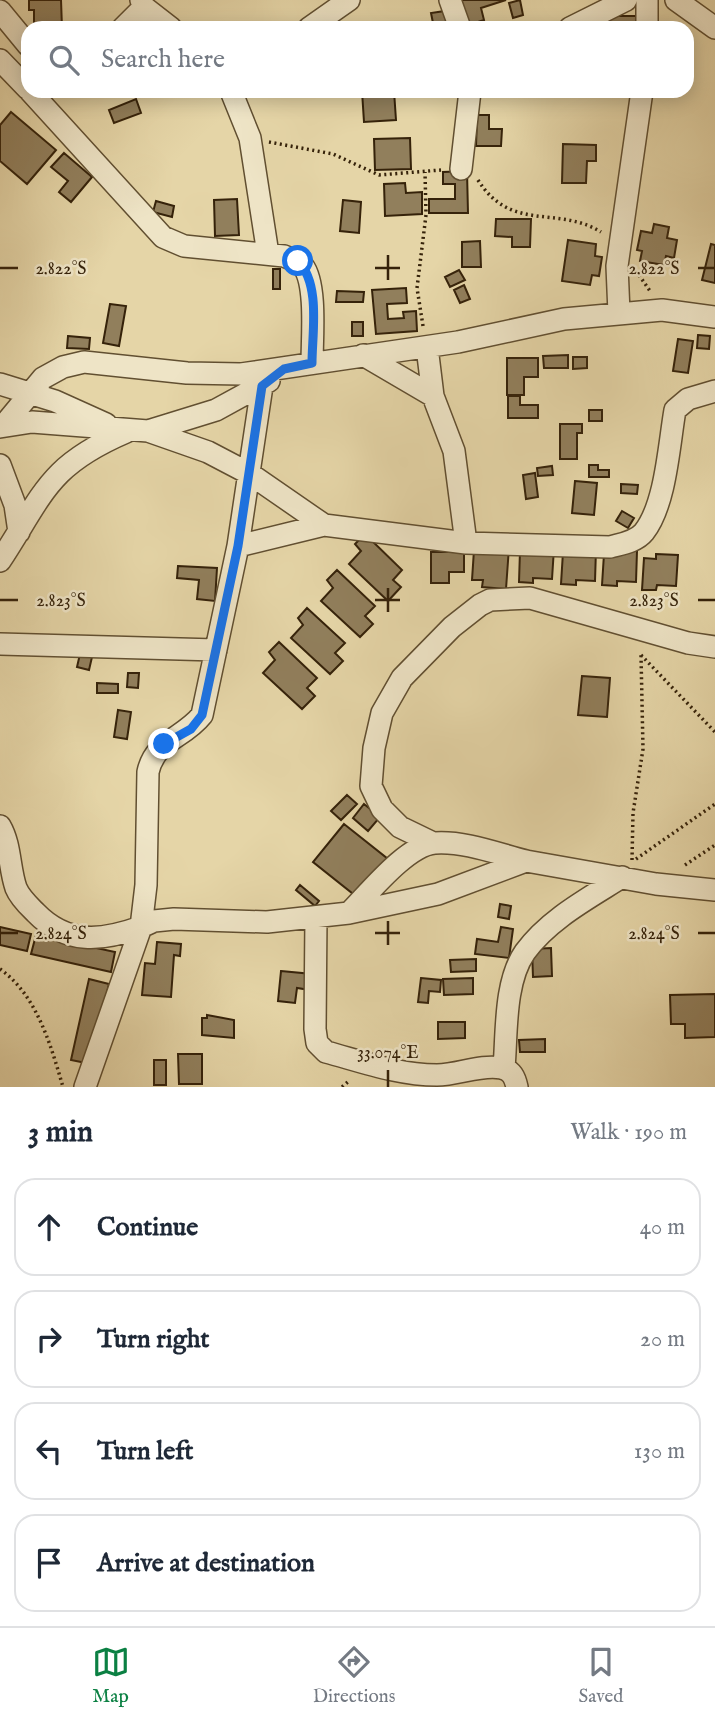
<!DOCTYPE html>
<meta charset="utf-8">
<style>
:root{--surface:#fff;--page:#f6f6f7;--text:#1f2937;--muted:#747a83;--line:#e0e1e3;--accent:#0b8043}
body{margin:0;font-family:"IM FELL English",serif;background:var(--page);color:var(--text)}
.stop{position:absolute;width:21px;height:21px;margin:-16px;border:5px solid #1a73e8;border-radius:50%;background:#fff}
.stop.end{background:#1a73e8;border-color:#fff;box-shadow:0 2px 7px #0008}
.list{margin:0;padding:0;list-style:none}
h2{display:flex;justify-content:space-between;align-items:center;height:91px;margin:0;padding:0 28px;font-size:30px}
h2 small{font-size:23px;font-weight:400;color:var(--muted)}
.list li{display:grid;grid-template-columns:46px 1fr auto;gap:21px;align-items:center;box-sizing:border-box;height:98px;margin:0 14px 14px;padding:0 14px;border:2px solid var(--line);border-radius:21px}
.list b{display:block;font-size:26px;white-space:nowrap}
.list em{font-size:23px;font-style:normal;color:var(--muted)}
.icon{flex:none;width:38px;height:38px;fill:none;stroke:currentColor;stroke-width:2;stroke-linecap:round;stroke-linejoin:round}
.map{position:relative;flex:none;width:715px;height:1087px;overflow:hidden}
.search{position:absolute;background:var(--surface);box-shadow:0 4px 18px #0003;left:21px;right:21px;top:21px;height:77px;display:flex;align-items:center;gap:18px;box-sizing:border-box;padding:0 24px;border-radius:21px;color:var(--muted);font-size:26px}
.sheet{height:539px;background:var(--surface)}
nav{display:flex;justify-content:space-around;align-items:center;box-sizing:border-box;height:98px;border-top:2px solid var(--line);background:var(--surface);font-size:19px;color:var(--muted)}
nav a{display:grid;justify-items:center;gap:4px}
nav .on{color:var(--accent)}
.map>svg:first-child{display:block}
.building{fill:#917f5c;stroke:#35220a;stroke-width:2}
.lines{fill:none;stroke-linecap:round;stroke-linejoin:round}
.minor-casing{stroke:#614f31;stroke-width:24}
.path{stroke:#35220a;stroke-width:3.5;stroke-dasharray:2 3.5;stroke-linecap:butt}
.minor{stroke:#eee4c6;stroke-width:21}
.route{stroke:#1a73e8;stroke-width:9}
.ticks{fill:none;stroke:#35220a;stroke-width:2.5}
.ticks-label{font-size:18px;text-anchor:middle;fill:#35220a;stroke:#eee4c6;stroke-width:5;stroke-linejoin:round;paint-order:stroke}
</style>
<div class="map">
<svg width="715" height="1087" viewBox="0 0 715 1087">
<rect width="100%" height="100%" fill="#e5d5a7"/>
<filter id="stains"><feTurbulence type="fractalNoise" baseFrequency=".00286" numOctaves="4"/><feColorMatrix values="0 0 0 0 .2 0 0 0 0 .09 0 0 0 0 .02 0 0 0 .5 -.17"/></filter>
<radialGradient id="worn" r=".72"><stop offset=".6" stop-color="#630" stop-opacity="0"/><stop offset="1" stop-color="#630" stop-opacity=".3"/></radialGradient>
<path class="building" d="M29 0H61L62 28H34V10H29Z
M461 0H506L481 8 484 20 469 25Z
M520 0 523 15 513 18 509 3Z
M445 11 448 28H434L431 13Z
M601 16H640V28H601Z
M362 91H394L396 120 364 122Z
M136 99 141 113 114 123 109 110Z
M11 112 56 150 27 184 0 161V125Z
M477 115H489V129H502L501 146H476Z
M410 138 411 169 375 170 374 139Z
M563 144 596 145V161H587L586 183H562Z
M64 153 92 177 71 202 59 192 68 181 51 167Z
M467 171 468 213H429V199H455V184H443V172Z
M405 183 406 193 422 192V214L385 216 384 184Z
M237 199 239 235 215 236 214 200Z
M343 200 361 202 359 233 340 231Z
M156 201 174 206 172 217 153 212Z
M496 219H531L530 247H512V237L495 236Z
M654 224 669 227 667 238 677 240 674 258 666 256 664 265 640 261 642 251 637 250 641 231 652 233Z
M568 240 596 244 595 256 602 257 599 276 592 275 590 285 562 281Z
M480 241 481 267H462V242Z
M711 244 715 245V283L702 280Z
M273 269H280V289H273Z
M459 270 465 280 450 287 445 277Z
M464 285 470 299 460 303 454 290Z
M406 288 407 303 387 304 388 319 404 318 403 312 416 311 417 331 376 334 372 290Z
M337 291 364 292 363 302H336Z
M110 304 126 306 119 346 103 343Z
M352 322H363V336H352Z
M698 335 710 336 709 349 697 348Z
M68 336 90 338 89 349 67 348Z
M678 339 693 341 688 373 673 371Z
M568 355V368H544L543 356Z
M573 357H587V368L573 369Z
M507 358H538V377H524V395H507Z
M508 396H520V405H538V418H508Z
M589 410H602V421H589Z
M560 424H582V433H577V459H560Z
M589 465H598V470H609V477H589Z
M552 466 553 475 538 476 537 468Z
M535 473 538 497 526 499 523 475Z
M575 481 597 483 594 515 572 513Z
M621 484 638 485 637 494 621 493Z
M622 511 634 518 628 528 616 521Z
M365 534 402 570 393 580 401 587 388 601 349 564 361 551 355 544Z
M509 547 506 589 482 587 483 580H472L474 550Z
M449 548H464V572H449V583H431V552H448Z
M554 548 552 579 533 578V583L519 582 520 551Z
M596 549 595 581 576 580V585L561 584 563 552Z
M616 550 637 551 636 582 617 581V586L602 585 604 554Z
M656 554 678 555 676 586 657 585 656 590H642L644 558 656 559Z
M178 566 217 568 215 601 197 599 199 580 177 578Z
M337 570 375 606 365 616 373 624 360 637 321 601 333 588 327 580Z
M307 608 345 643 335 653 343 661 330 674 291 638 303 625 298 618Z
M279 642 317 678 307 688 315 696 302 709 263 673 275 660 269 652Z
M80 654 92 657 89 670 77 667Z
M128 673H139L138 688 127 687Z
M582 676 610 678 607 717 578 715Z
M97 683 118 684V693H97Z
M118 710 131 712 127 739 114 737Z
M347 795 357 804 341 820 331 811Z
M364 804 380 817 368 831 353 818Z
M344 824 388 859 357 897 313 862Z
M300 885 319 901 315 906 296 890Z
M500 904 511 906 509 919 498 917Z
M0 927 31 934 27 951 0 945Z
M501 927 513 929 509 958 475 954 477 939 498 942Z
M36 935 115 952 111 972 31 954Z
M157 942 181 944 180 956 174 955 171 997 142 995 145 963 155 964Z
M551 948 552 976 533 977 532 949Z
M476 959V971L451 972 450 960Z
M281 971 312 974 310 990 297 988 295 1003 278 1001Z
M421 978 441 980 440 992 429 991 428 1003 418 1002Z
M473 978V994L444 995 443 979Z
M89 979 109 984 91 1064 71 1060Z
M715 994V1037L685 1038V1024H671L670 995Z
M207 1015 234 1020V1038L202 1035V1018H207Z
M438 1022H465V1038L438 1039Z
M545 1039V1052H520L519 1040Z
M178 1054H202V1084H179Z
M154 1060H166V1085H154Z"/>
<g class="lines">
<defs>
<path id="minor" d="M141 0 144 7 171 28
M450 0 460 28
M676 0 715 28
M0 11 28 45
M123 28 144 7
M309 28 349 0
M570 28 626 0
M647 28V0
M0 60 28 89
M30 91 163 237 184 246 284 256C290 259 298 260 303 266 317 284 312 339 312 363
M231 91 250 138 268 254
M461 169 470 91
M619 313 617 266 642 91
M427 347 433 396 454 451 466 543
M363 355 433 396
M0 384 55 401 106 424
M4 425 43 378 63 367 84 362 187 373 241 374 458 342 564 319 662 310 715 317
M0 427 32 422 148 431 216 410 269 381
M148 431 208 452 250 474 324 525 466 543 610 547C621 544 636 542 644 532 666 504 669 444 675 410L688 399 715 391
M0 465 15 505 19 532
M238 546 324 525
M0 561C44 494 47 466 126 432
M0 644 216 650
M0 826C11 845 9 868 16 888 20 898 29 906 36 913 67 945 102 941 141 927L146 885 148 772C155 740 183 739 202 715L238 546 262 386
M433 843 400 827 382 809 371 786 374 748 382 713 402 678 452 627 480 605 490 600 530 598 688 643 715 647
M349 913C369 893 407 845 435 843 465 841 498 854 526 861
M316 917 315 1029 317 1043 326 1052C363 1062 399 1075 437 1075 458 1075 481 1064 501 1068 512 1070 515 1078 517 1087
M504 1068C507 1033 504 982 525 952 549 919 589 898 622 877
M85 1087 141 927 154 921 174 919 267 922 349 913 438 894 526 861 656 884 715 890"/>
</defs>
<use href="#minor" class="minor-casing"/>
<path class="path" d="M269 142 333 154 379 175 441 170
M478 180C511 233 557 205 601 232
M639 275 650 291
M423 326 417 288 426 215 425 172
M641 655 715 732
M636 859 715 804
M632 860 633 813 643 749 641 655
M685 865 715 845
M0 969C37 995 51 1046 63 1087
M342 1087 350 1080"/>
<use href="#minor" class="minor"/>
</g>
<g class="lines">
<path class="route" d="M164 744 191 729 202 715 238 546 262 386 284 369 312 363C312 334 321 284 298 261"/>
</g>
<path class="ticks" d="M388 255V280M0 268H18M375 268H400M698 268H715M388 588V612M0 600H18M375 600H400M698 600H715M388 921V945M0 933H18M375 933H400M698 933H715M388 1070V1087"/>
<g class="ticks-label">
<text x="61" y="274">2.822°S</text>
<text x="654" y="274">2.822°S</text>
<text x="61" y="606">2.823°S</text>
<text x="654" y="606">2.823°S</text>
<text x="61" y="939">2.824°S</text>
<text x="654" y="939">2.824°S</text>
<text x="388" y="1058">33.074°E</text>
</g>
<rect width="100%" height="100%" filter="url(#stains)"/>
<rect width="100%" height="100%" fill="url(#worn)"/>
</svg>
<div class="stop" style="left:298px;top:261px"></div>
<div class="stop end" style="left:164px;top:744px"></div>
<div class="search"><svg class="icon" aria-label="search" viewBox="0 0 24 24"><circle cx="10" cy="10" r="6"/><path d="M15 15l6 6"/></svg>Search here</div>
</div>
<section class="sheet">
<h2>3 min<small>Walk · 190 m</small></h2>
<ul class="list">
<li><svg class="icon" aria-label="ahead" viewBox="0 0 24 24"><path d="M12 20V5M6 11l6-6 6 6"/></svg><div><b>Continue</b></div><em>40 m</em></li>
<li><svg class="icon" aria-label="right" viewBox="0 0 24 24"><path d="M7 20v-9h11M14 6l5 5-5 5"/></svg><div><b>Turn right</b></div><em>20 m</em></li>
<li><svg class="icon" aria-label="left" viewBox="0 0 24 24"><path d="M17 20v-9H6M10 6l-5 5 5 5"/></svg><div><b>Turn left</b></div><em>130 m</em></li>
<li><svg class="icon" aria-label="arrive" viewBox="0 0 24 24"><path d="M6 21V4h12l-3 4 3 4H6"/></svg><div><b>Arrive at destination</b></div></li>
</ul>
</section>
<nav>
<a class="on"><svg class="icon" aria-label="map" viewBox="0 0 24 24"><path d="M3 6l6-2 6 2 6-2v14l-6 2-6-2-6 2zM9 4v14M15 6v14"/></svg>Map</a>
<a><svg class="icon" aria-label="directions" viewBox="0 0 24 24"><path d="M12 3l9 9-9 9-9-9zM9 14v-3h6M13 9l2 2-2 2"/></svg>Directions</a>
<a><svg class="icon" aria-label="saved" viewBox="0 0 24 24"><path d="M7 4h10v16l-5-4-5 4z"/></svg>Saved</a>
</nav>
